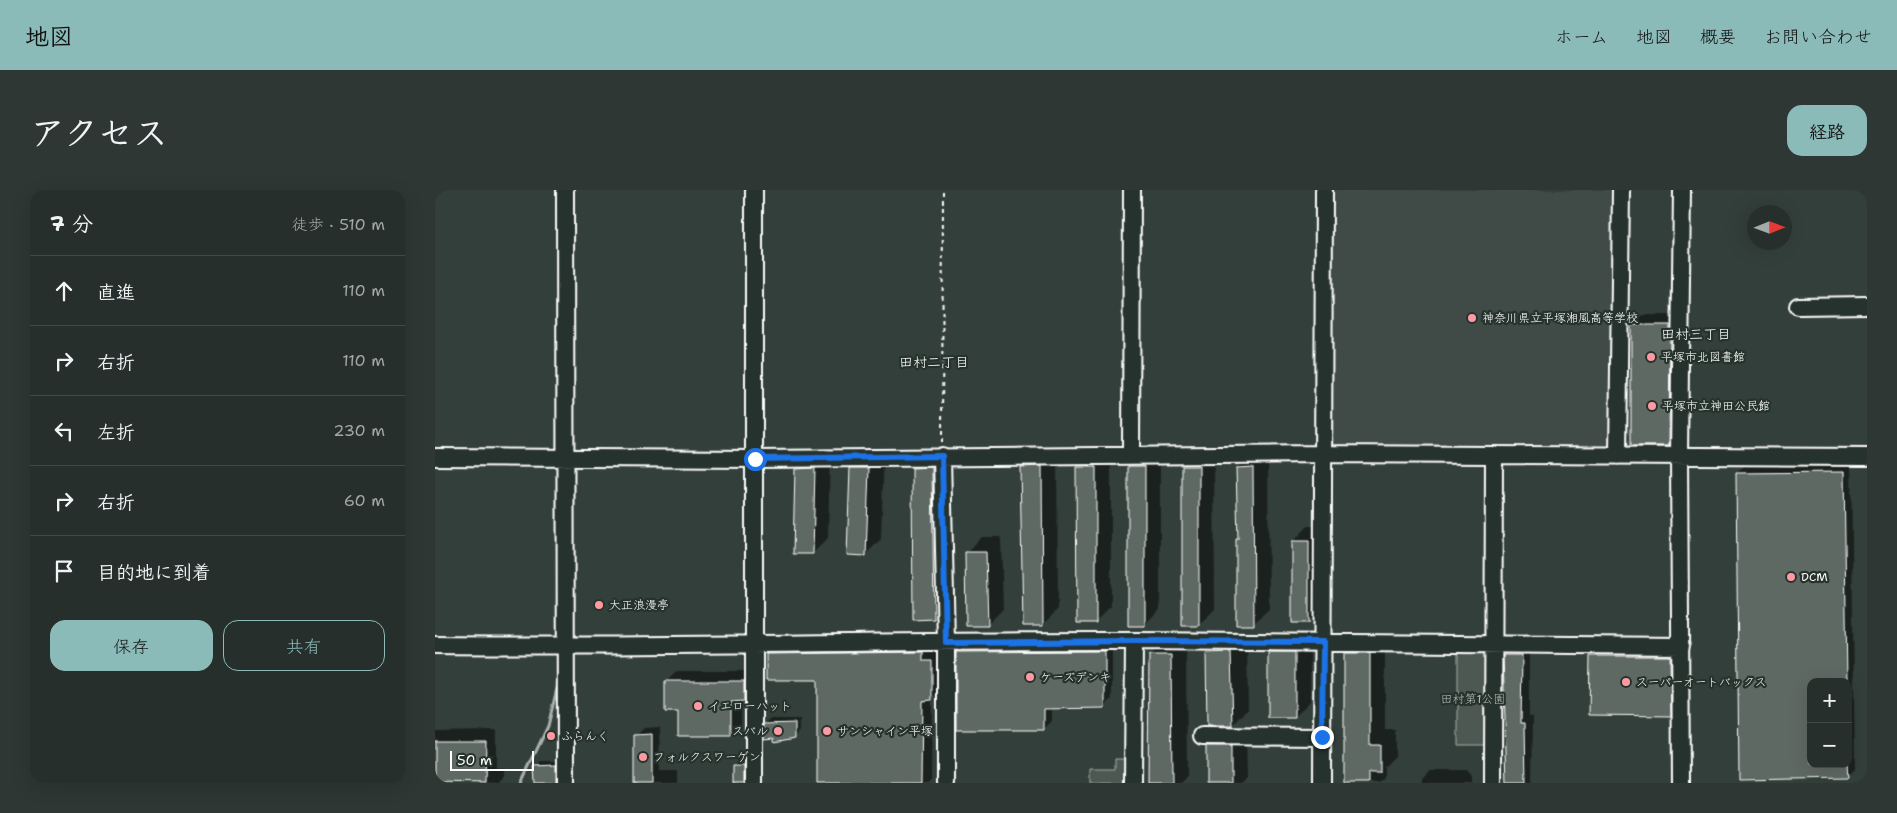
<!DOCTYPE html>
<html lang="ja">
<meta charset="utf-8">
<style>
:root{--surface:#262f2c;--page:#2e3734;--text:#f1f3f6;--muted:#a4a9a9;--line:#424a48;--accent:#8bbbb9}
body{margin:0;font-family:"Shantell Sans","Klee One",sans-serif;background:var(--page);color:var(--text)}
.controls{position:absolute;right:15px;bottom:15px;display:grid;overflow:hidden;border-radius:10px;box-shadow:0 5px 20px #0002}
.controls button{width:45px;height:45px;display:grid;place-items:center;padding:0;border:0;border-bottom:1px solid var(--line);background:var(--surface);color:var(--text);font:25px sans-serif}
.compass{position:absolute;left:1312px;top:15px;width:45px;height:45px;border-radius:50%;background:var(--surface);box-shadow:0 5px 20px #0002;rotate:89deg}
.scale{position:absolute;left:15px;bottom:12px;width:84px;box-sizing:border-box;padding-left:5px;border:2px solid #fff;border-top:0;font-size:14px;line-height:18px;white-space:nowrap;color:#fff;-webkit-text-stroke:4px #26332d;paint-order:stroke}
.stop{position:absolute;width:15px;height:15px;margin:-11px;border:4px solid #1a73e8;border-radius:50%;background:#fff}
.stop.end{background:#1a73e8;border-color:#fff;box-shadow:0 1px 5px #0008}
.list{margin:0;padding:0;list-style:none}
h2{display:flex;justify-content:space-between;align-items:center;height:65px;margin:0;padding:0 20px;font-size:21px}
h2 small{font-size:16px;font-weight:400;color:var(--muted)}
.list li{display:grid;grid-template-columns:32px 1fr auto;gap:15px;align-items:center;box-sizing:border-box;height:70px;padding:0 20px;border-top:1px solid var(--line)}
.list b{display:block;font-size:19px;white-space:nowrap}
.list em{font-size:16px;font-style:normal;color:var(--muted)}
.actions{display:flex;gap:10px;padding:15px 20px}
.actions a{flex:1;padding:11px 0;border:1px solid var(--accent);border-radius:15px;text-align:center;font-size:18px;color:var(--accent)}
.actions .main{background:var(--accent);color:#111}
.icon{flex:none;width:28px;height:28px;fill:none;stroke:currentColor;stroke-width:2;stroke-linecap:round;stroke-linejoin:round}
.map{position:relative;flex:none;width:1432px;height:593px;overflow:hidden;border-radius:15px}
header{display:flex;align-items:center;gap:30px;box-sizing:border-box;height:70px;padding:0 25px;background:var(--accent);color:#111}
header strong{font-size:24px}
nav{display:flex;gap:28px;margin-inline-start:auto;font-size:18px}
.intro{display:flex;align-items:center;justify-content:space-between;box-sizing:border-box;height:120px;padding:0 30px}
h1{margin:0;font-size:35px}
.button{padding:12px 22px;border-radius:15px;background:var(--accent);color:#111;font-size:18px;font-weight:700}
main{display:flex;gap:30px;padding:0 30px}
aside{flex:1;background:var(--surface);border-radius:15px;box-shadow:0 5px 20px #0002}
.map>svg:first-child{display:block}
.built{fill:#404c47}
.green{fill:#4d5853;stroke:#a6aca9}
.shadow{fill:#0007;fill-rule:evenodd}
.lines{fill:none;stroke-linecap:round;stroke-linejoin:round}
.stream{stroke:#abb0ae;stroke-width:3}
.building{fill:#5f6964;stroke:#fff}
.minor-casing{stroke:#fff;stroke-width:20}
.path{stroke:#fff;stroke-width:2;stroke-dasharray:4 4;stroke-linecap:butt}
.minor{stroke:#26332d;stroke-width:16}
.route{stroke:#1a73e8;stroke-width:6}
.poi-dot{fill:#ff9aa2;stroke:#26332d;stroke-width:2}
.labels{text-anchor:middle;stroke-width:4.5;stroke-linejoin:round;paint-order:stroke}
.poi-label{font-size:12px;fill:#fff;stroke:#26332d;text-anchor:start}
.park-label{font-size:12px;fill:#b8bcba;stroke:#26332d}
.neighbourhood-label{font-size:14px;fill:#fff;stroke:#26332d}
</style>
<header>
<strong>地図</strong>
<nav><a>ホーム</a><a>地図</a><a>概要</a><a>お問い合わせ</a></nav>
</header>
<div class="intro"><h1>アクセス</h1><a class="button">経路</a></div>
<main>
<aside>
<h2>7 分<small>徒歩 · 510 m</small></h2>
<ul class="list">
<li><svg class="icon" aria-label="ahead" viewBox="0 0 24 24"><path d="M12 20V5M6 11l6-6 6 6"/></svg><div><b>直進</b></div><em>110 m</em></li>
<li><svg class="icon" aria-label="right" viewBox="0 0 24 24"><path d="M7 20v-9h11M14 6l5 5-5 5"/></svg><div><b>右折</b></div><em>110 m</em></li>
<li><svg class="icon" aria-label="left" viewBox="0 0 24 24"><path d="M17 20v-9H6M10 6l-5 5 5 5"/></svg><div><b>左折</b></div><em>230 m</em></li>
<li><svg class="icon" aria-label="right" viewBox="0 0 24 24"><path d="M7 20v-9h11M14 6l5 5-5 5"/></svg><div><b>右折</b></div><em>60 m</em></li>
<li><svg class="icon" aria-label="arrive" viewBox="0 0 24 24"><path d="M6 21V4h12l-3 4 3 4H6"/></svg><div><b>目的地に到着</b></div></li>
</ul>
<div class="actions"><a class="main">保存</a><a>共有</a></div>
</aside>
<div class="map">
<svg width="1432" height="593" viewBox="0 0 1432 593">
<rect width="100%" height="100%" fill="#333f3a"/>
<filter id="ink" filterUnits="userSpaceOnUse"><feTurbulence type="fractalNoise" baseFrequency=".02" numOctaves="2"/><feDisplacementMap in="SourceGraphic" scale="10" xChannelSelector="R" yChannelSelector="G"/><feConvolveMatrix kernelMatrix="1 2 1 2 8 2 1 2 1" color-interpolation-filters="sRGB"/></filter>
<g filter="url(#ink)">
<path class="built" d="M896 0H1177L1178 258 899 259 896 255Z"/>
<path class="green" d="M1051 460 1054 555H1023V461Z
M680 569H692V593H655V579H680Z"/>
<path class="shadow" d="M1208 125H1246L1244 244 1234 255 1198 135Z
M622 261 623 419 608 435 587 277 602 262Z
M676 261V416L660 432 642 277 658 262Z
M709 261H725V419L709 435 694 276Z
M764 261H779L780 419 764 435 748 276Z
M494 262H512L514 413 498 428 478 278Z
M818 262H833L834 419 818 434 802 350 805 347 802 278Z
M395 263 393 348 378 363 362 279 377 264Z
M432 263H449L446 349 431 364 416 279Z
M1416 274 1420 579 1412 587 1306 588 1302 283 1310 275ZM1376 492H1413V574H1376Z
M873 336H889V417L873 432 858 352Z
M547 347H566L568 419 552 435 531 363Z
M812 447 813 519 798 535 772 463 787 448Z
M850 447H875V511L860 527 834 462Z
M926 448H950V540H960V566L949 577V588L944 593H910V463Z
M731 450H751L752 587 746 593H715V466Z
M498 452V461L507 462 506 498 497 508 496 590 493 593H384V489L332 464 342 454Z
M677 453V509L669 517 617 518V531L609 539 522 462 530 454Z
M1078 457H1094V526H1098L1097 593H1073L1070 465Z
M1164 458H1243V517L1235 525 1156 466Z
M242 481H319V499L306 510V534L295 545 231 492Z
M335 529H365V541L360 547H340L330 534Z
M225 537 224 581H243V593H200L201 546 209 538Z
M61 540V578H69L70 585 63 593 0 591V541Z
M788 541H811L812 588 806 593H772V557Z
M307 568H317L322 593H299V577Z
M106 571H126V588L121 593H101V576Z
M995 580H1031L1036 586V593H987V588Z"/>
<g class="lines">
<path class="stream" d="M86 593 113 536 123 494"/>
</g>
<path class="building" d="M1196 135H1235L1234 256H1196Z
M607 276 608 436H588L585 277Z
M693 276H710V436H693Z
M747 276H764V436H747Z
M497 277 499 429 478 430 477 278Z
M641 277H661V433H642Z
M818 277 819 435H801V349H803L801 278Z
M380 278 378 364H358L360 279Z
M415 278H434L431 366 412 365Z
M1409 282 1412 492H1376V574H1412L1413 588 1304 590 1301 283Z
M857 351H874V433H857Z
M530 362H551L553 436H531Z
M670 461V518L609 519V540H521V462Z
M488 462V471H497V510L487 511 486 593H382V490H331V464Z
M796 462 798 536H772L771 463Z
M833 462H860V528H833Z
M909 463H935V555H945V583H934V593H909Z
M714 465H736L737 593H713Z
M1068 465H1087L1086 533H1090L1091 593H1072Z
M1155 466H1235L1236 526 1154 525Z
M230 491H309V511L296 512V546H243V522H230Z
M360 533V548L339 552V548L329 549V534Z
M217 544V593H199V545Z
M0 551H51L50 593 0 592Z
M771 556H796V593H771Z
M121 575V593H100L99 576Z
M298 576H309V593H298Z"/>
<g class="lines">
<defs>
<path id="minor" d="M130 0 131 593
M319 0V593
M1363 116 1432 115
M696 265 697 0
M507 266 511 453V593
M1183 266 1186 0
M0 267 320 269 889 264 1432 267
M0 455C234 458 467 450 701 451 883 451 1064 456 1246 456
M767 546 887 547
M698 593 699 451
M887 593 889 0
M1058 593 1059 265
M1246 593 1244 266 1247 0"/>
</defs>
<use href="#minor" class="minor-casing"/>
<path class="path" d="M507 253 508 0"/>
<use href="#minor" class="minor"/>
</g>
</g>
<g class="lines" filter="url(#ink)">
<path class="route" d="M320 269 507 266 511 453 699 451 888 452 887 547"/>
</g>
<g class="poi-dot">
<circle cx="1037" cy="128" r="5"/>
<circle cx="1216" cy="167" r="5"/>
<circle cx="1217" cy="216" r="5"/>
<circle cx="1356" cy="387" r="5"/>
<circle cx="164" cy="415" r="5"/>
<circle cx="595" cy="487" r="5"/>
<circle cx="1191" cy="492" r="5"/>
<circle cx="263" cy="516" r="5"/>
<circle cx="343" cy="541" r="5"/>
<circle cx="392" cy="541" r="5"/>
<circle cx="116" cy="546" r="5"/>
<circle cx="208" cy="567" r="5"/>
</g>
<g class="labels">
<g class="poi-label">
<text x="1047" y="132">神奈川県立平塚湘風高等学校</text>
<text x="1226" y="171">平塚市北図書館</text>
<text x="1227" y="220">平塚市立神田公民館</text>
<text x="1366" y="391">DCM</text>
<text x="174" y="419">大正浪漫亭</text>
<text x="605" y="491">ケーズデンキ</text>
<text x="1201" y="496">スーパーオートバックス</text>
<text x="273" y="520">イエローハット</text>
<text x="333" y="545" text-anchor="end">スバル</text>
<text x="402" y="545">サンシャイン平塚</text>
<text x="126" y="550">ふらんく</text>
<text x="218" y="571">フォルクスワーゲン</text>
</g>
<g class="park-label">
<text x="1038" y="513">田村第1公園</text>
</g>
<g class="neighbourhood-label">
<text x="1261" y="149">田村三丁目</text>
<text x="499" y="177">田村二丁目</text>
</g>
</g>
</svg>
<div class="controls">
<button>+</button>
<button>−</button>
</div>
<svg class="compass" viewBox="-18 -18 36 36"><path d="M0-13l5 13h-10z" fill="#e53935"/><path d="M0 13l5-13h-10z" fill="#a4a9a9"/></svg>
<div class="scale">50 m</div>
<div class="stop" style="left:320px;top:269px"></div>
<div class="stop end" style="left:887px;top:547px"></div>
</div>
</main>
